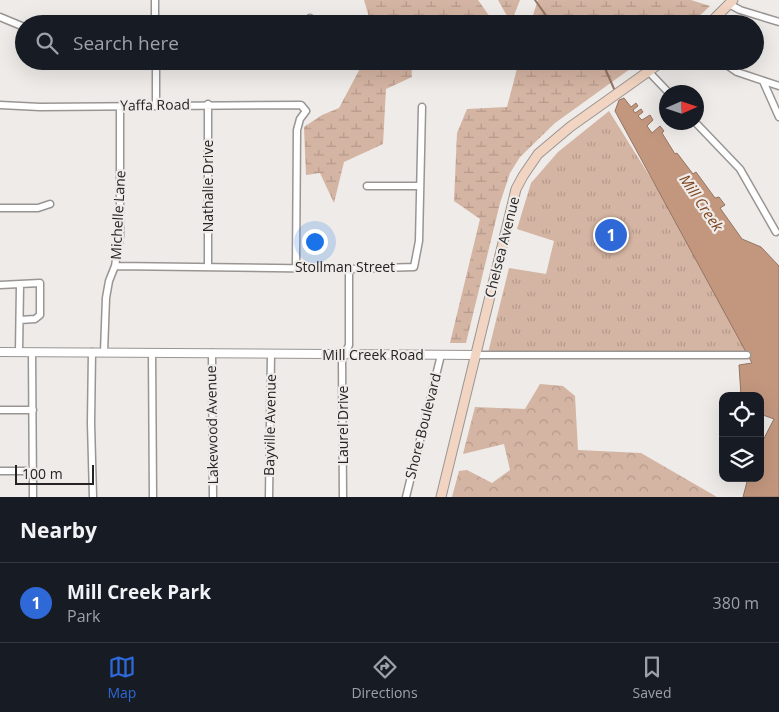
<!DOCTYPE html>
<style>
:root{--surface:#171b24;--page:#20242c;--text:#f1f3f6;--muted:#9ea1a6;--line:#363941;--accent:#2e69d7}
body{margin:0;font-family:"Open Sans",sans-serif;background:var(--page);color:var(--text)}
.controls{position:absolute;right:15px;bottom:15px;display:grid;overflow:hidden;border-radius:10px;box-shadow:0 5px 20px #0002}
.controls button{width:45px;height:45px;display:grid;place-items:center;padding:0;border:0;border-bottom:1px solid var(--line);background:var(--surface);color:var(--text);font:25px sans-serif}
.compass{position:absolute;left:659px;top:85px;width:45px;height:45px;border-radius:50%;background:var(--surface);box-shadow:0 5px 20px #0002;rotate:87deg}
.scale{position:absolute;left:15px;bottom:12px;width:79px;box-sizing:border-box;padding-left:5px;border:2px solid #252323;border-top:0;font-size:14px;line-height:18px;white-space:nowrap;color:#252323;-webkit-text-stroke:4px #eeebe8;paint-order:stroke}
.you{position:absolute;left:314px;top:241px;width:18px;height:18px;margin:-12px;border:4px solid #fff;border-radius:50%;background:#1a73e8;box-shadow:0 0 0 8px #1a73e833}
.badge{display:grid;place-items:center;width:32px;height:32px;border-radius:50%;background:var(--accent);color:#fff;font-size:16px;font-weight:700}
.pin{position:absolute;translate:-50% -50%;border:2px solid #fff;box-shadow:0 1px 5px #0006}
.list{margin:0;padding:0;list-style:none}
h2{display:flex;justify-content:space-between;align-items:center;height:65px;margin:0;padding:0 20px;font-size:21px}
h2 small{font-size:16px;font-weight:400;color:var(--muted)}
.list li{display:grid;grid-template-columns:32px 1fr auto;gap:15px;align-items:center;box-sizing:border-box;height:80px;padding:0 20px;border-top:1px solid var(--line)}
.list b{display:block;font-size:19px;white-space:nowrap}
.list p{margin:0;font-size:16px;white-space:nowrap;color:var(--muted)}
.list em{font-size:16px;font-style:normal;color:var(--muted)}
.icon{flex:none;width:28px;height:28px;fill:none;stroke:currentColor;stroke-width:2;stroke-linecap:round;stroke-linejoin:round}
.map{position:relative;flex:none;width:779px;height:497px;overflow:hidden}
.search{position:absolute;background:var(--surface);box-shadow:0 5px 20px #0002;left:15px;right:15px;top:15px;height:55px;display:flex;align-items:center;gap:12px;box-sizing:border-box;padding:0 18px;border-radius:28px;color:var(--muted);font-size:19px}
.sheet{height:145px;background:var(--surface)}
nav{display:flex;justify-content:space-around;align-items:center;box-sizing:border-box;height:70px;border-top:1px solid var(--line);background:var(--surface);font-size:14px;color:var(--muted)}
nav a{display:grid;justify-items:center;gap:2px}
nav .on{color:var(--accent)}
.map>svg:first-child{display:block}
.forest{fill:url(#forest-crowns)}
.wetland{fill:url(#wetland-marsh)}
.park{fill:url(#park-tufts)}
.water{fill:#c3977e;stroke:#947463}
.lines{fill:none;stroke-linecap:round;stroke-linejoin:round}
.stream{stroke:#947463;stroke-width:2}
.minor-casing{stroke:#999593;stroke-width:9}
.tertiary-casing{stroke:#999593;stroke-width:10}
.secondary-casing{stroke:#999593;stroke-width:11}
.minor{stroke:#fff;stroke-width:6}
.tertiary{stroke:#fff;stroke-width:8}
.secondary{stroke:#f1d4c1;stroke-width:9}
.labels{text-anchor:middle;stroke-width:4.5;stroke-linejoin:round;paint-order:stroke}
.street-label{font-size:14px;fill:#252323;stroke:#eeebe8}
.water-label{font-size:15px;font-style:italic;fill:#7f4621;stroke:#eeebe8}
</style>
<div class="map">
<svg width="779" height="497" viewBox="0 0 779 497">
<defs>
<pattern id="forest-crowns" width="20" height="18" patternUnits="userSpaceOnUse" patternTransform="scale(1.25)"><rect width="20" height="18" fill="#d4b4a2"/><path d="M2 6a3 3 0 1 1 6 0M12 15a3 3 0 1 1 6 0" fill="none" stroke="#b69a8b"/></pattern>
<pattern id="wetland-marsh" width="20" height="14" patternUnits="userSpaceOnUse" patternTransform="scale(1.25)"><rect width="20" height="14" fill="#d4b4a2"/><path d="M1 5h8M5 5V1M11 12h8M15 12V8" fill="none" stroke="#b69a8b"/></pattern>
<pattern id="park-tufts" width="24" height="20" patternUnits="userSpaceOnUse" patternTransform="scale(1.25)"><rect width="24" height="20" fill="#d4b4a2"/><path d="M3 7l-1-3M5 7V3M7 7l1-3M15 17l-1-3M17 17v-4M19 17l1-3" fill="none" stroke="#b69a8b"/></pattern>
</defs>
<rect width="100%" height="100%" fill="#eeebe8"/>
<path class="forest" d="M540 384 563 386 575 396 578 450 641 453 717 497H452L459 471 467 470 492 483 510 470 504 444 463 454 475 407 525 409Z"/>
<path class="wetland" d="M364 0H478L495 24H371Z
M498 0H520L511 23Z
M538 0H691L710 6 691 24H530Z
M364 61H411L412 77 386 89 383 144 344 162 334 203 320 173 306 175 304 127 322 115 339 108Z
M519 61H641L555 123 520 157 510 173 500 203 466 343H450L480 219 454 201 457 133 467 109 507 107Z"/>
<path class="park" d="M609 111 725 297 751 356 487 357 509 268 546 274 554 241 517 229 531 183 558 152Z"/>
<path class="water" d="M624 98 631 107 636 103 638 106 633 110 635 113 641 109 643 112 638 116 642 120 650 115 653 120 647 126 652 133 660 126 664 131 662 133 675 154 677 153 693 174 696 172 715 198 719 197 725 205 720 208 742 239 761 247 779 266V497H743L748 478H760V446L774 419 760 414V396H741L739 365 752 363 615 111 619 100Z"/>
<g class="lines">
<path class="stream" d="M535 0 552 24
M598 61 604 66 615 91"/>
<defs>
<path id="minor" d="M155 0V24
M729 4 740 10 779 22
M0 17 24 27
M287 24 304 23 310 18
M156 61V105
M721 61 737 72 779 86
M649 72 668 92
M763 81 779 117
M0 105 40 107 301 105 306 111 300 119 297 130 296 268
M695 122 740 169 776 232
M367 186H420
M0 208H38L50 204
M115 266 349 269 414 267 419 241 422 107
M208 267V104
M0 285 40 283V315L35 319 20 320
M19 352 20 285
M92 352 91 423 93 497
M104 352 106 298 109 281 115 266 120 236V106
M32 353 33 497
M152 353 153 497
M212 353 213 497
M476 355H747
M0 410H33
M0 471H33
M269 497 271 354
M343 497 342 360 349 345V269
M406 497 441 355"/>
<path id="tertiary" d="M0 352 476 355"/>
<path id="secondary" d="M709 24 733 0
M441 497 510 214 516 189 523 176 538 154 570 127 663 61"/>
</defs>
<use href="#minor" class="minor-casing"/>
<use href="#tertiary" class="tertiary-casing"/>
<use href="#secondary" class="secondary-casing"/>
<use href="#minor" class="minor"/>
<use href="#tertiary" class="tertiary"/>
<use href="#secondary" class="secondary"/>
</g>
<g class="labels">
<g class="street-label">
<text transform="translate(155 105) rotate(-1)" y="5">Yaffa Road</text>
<text transform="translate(208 186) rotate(-90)" y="5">Nathalie Drive</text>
<text transform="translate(118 215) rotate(-87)" y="5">Michelle Lane</text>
<text transform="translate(502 247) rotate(-76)" y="5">Chelsea Avenue</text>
<text x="345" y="272">Stollman Street</text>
<text x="373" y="360">Mill Creek Road</text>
<text transform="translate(212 425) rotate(-91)" y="5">Lakewood Avenue</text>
<text transform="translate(270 425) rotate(-89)" y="5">Bayville Avenue</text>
<text transform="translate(343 425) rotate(-90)" y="5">Laurel Drive</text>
<text transform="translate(423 426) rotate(-76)" y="5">Shore Boulevard</text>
</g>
<g class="water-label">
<text transform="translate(701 203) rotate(56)" y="5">Mill Creek</text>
</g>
</g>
</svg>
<div class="controls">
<button><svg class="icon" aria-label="locate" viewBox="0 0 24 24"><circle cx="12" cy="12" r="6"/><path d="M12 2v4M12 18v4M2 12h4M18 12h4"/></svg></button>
<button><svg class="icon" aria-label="layers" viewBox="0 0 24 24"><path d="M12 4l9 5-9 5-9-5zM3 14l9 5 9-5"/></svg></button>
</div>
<svg class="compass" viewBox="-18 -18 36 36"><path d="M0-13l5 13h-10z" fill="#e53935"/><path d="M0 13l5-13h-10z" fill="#9ea1a6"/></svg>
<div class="scale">100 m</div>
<div class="you"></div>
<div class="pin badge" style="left:611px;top:235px">1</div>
<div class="search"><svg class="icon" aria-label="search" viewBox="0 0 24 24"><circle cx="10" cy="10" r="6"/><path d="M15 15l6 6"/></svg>Search here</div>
</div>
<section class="sheet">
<h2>Nearby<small></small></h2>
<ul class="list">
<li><span class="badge">1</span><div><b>Mill Creek Park</b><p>Park</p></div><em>380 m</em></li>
</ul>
</section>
<nav>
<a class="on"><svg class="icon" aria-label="map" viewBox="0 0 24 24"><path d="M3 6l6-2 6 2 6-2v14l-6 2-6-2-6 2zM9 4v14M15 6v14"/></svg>Map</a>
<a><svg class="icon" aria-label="directions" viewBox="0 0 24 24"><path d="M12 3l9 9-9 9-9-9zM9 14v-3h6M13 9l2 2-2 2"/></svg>Directions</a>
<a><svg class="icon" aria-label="saved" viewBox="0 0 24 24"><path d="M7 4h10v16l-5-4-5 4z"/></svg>Saved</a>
</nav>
